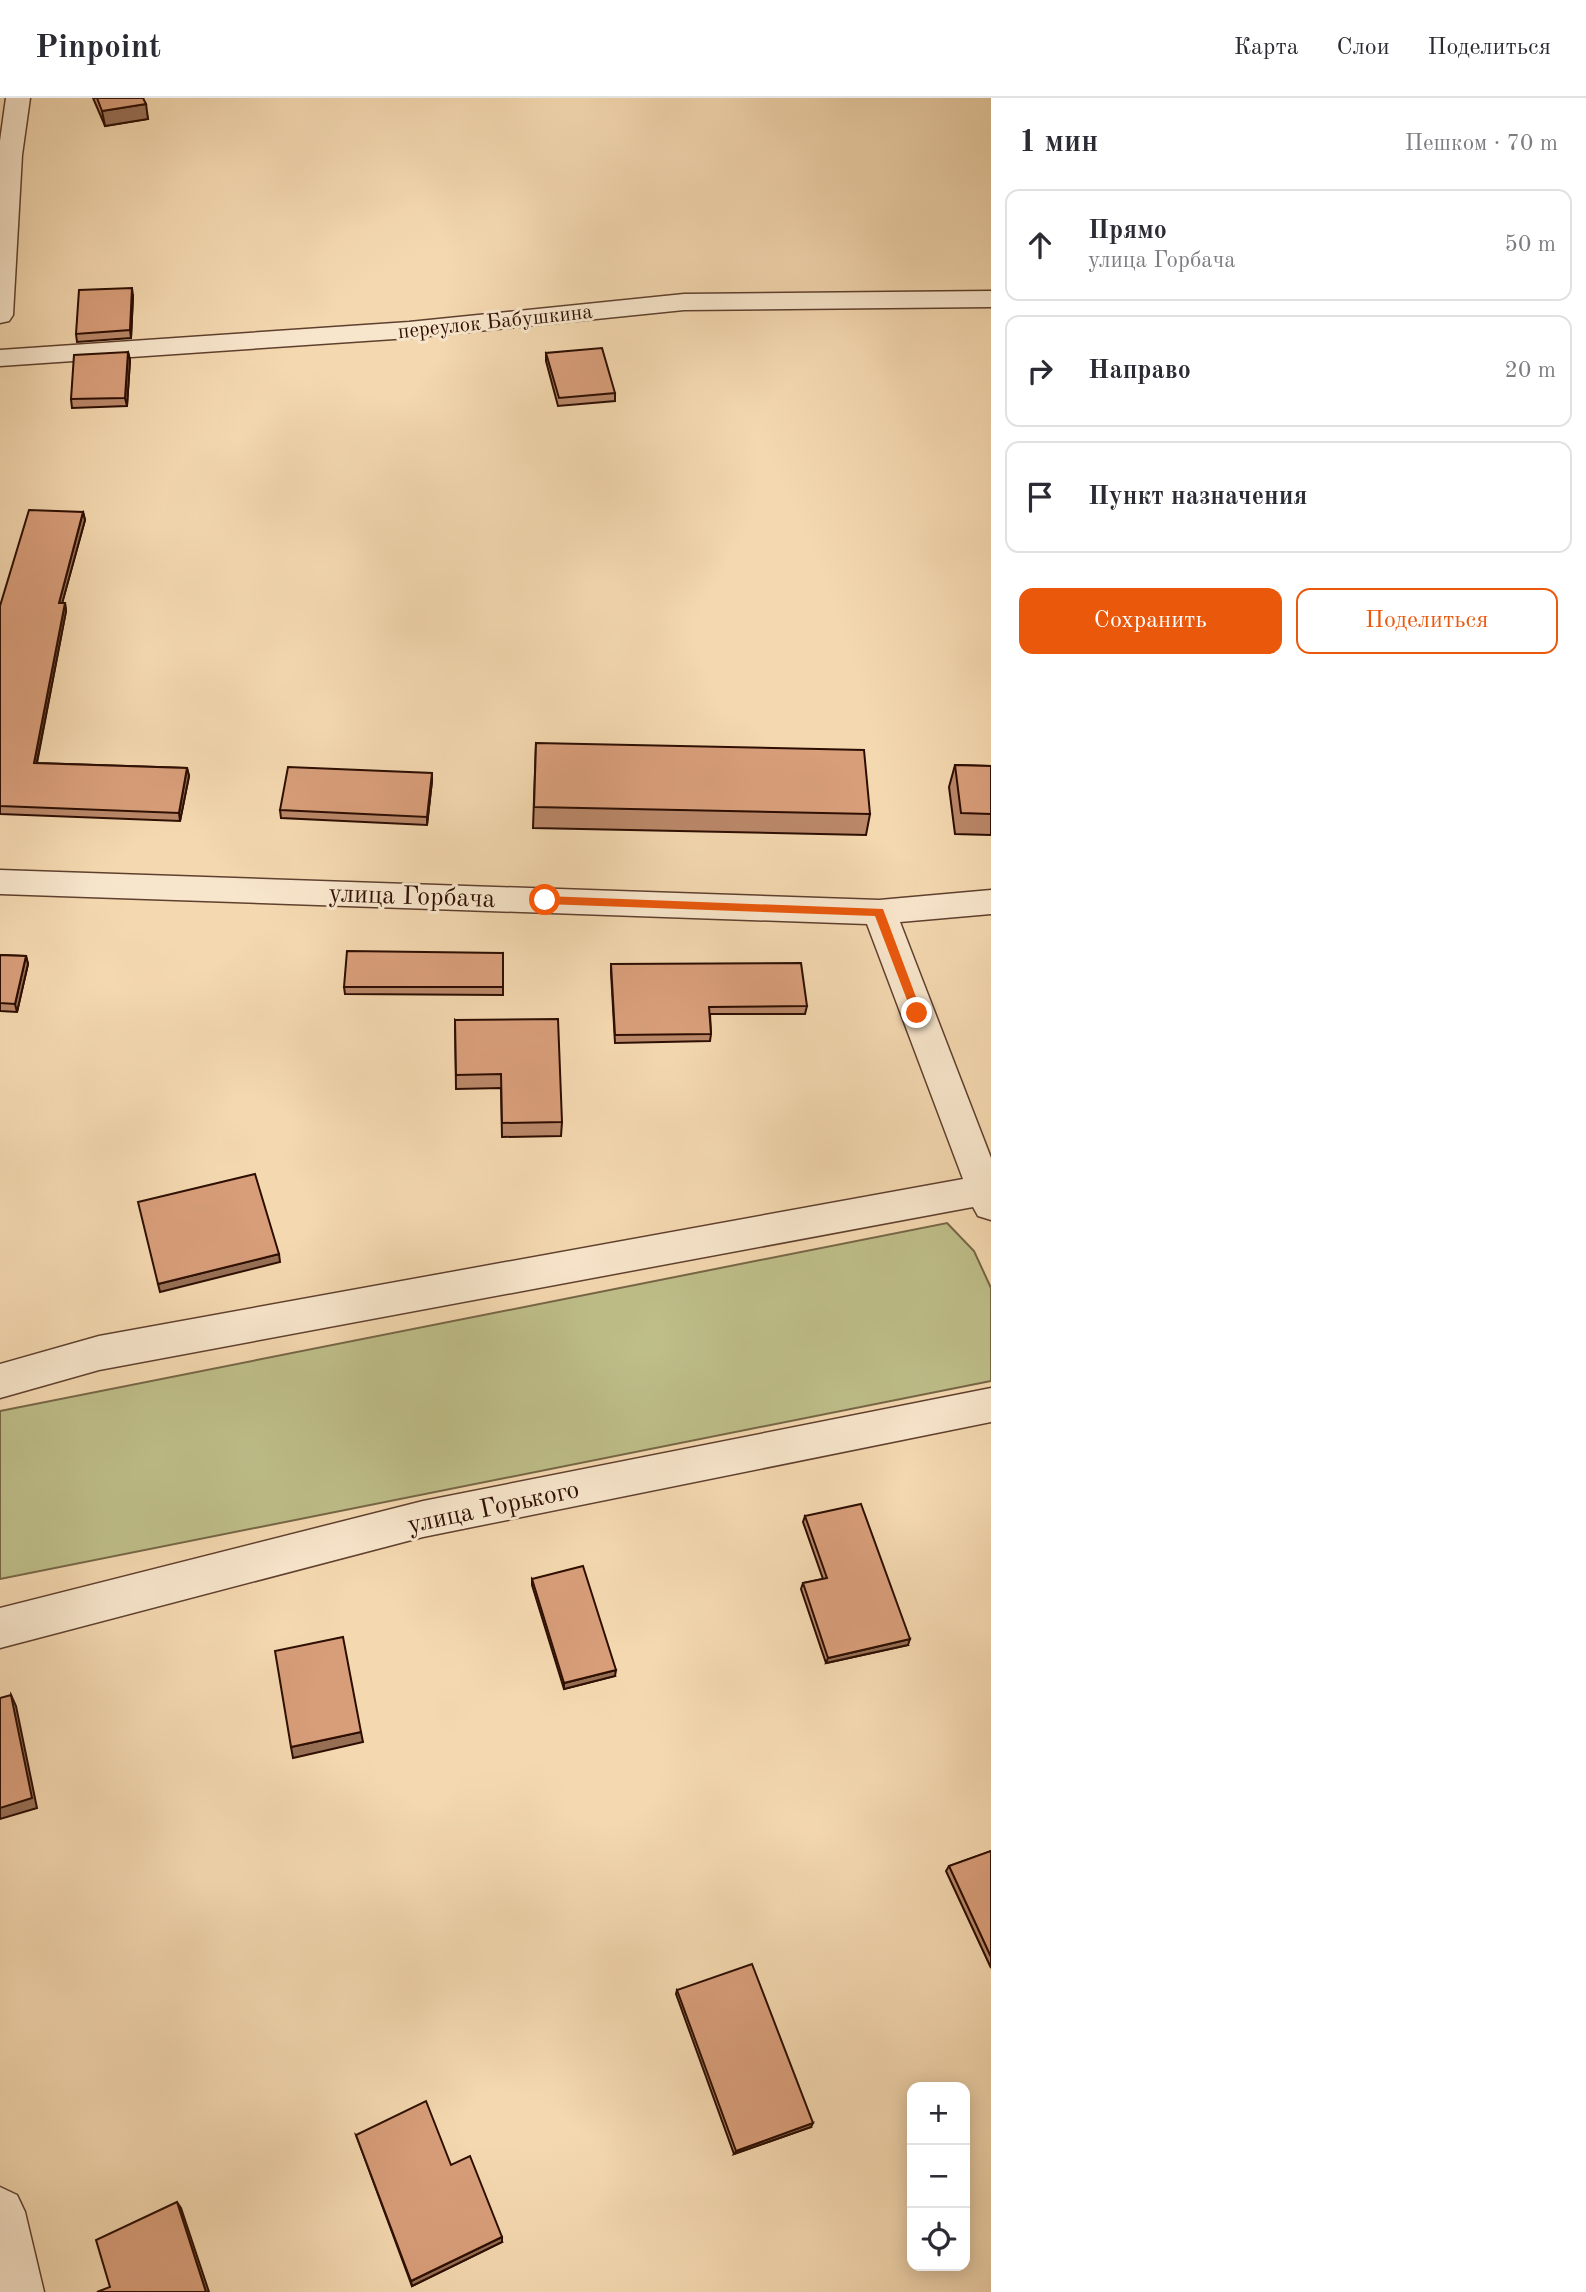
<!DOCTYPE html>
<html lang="ru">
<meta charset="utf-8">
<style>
:root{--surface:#fff;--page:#f7f7f7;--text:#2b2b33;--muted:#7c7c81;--line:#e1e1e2;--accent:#ea580c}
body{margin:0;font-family:"Old Standard TT",serif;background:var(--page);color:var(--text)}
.controls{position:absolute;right:21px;bottom:21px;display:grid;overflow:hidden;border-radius:14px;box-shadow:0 4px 18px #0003}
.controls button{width:63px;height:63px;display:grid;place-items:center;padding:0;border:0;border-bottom:2px solid var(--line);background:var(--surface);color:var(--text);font:35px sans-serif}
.stop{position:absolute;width:21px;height:21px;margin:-16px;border:5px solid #ea580c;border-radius:50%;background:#fff}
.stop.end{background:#ea580c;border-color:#fff;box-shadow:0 2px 7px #0008}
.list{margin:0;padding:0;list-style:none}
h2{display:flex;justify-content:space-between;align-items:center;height:91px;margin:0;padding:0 28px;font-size:30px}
h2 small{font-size:23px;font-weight:400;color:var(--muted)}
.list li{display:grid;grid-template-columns:46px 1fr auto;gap:21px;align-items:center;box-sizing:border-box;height:112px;margin:0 14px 14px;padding:0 14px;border:2px solid var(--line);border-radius:14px}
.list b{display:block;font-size:26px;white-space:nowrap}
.list p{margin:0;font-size:23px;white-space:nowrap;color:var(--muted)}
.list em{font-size:23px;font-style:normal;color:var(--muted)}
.actions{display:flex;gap:14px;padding:21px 28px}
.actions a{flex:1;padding:16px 0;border:2px solid var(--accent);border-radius:14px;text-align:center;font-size:24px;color:var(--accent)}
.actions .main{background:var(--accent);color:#fff}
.icon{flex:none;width:38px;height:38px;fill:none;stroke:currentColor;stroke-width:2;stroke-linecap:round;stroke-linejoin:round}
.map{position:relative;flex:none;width:991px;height:2194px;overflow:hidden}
header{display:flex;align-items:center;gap:42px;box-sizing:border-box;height:98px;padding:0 35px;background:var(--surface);border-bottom:2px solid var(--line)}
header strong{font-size:33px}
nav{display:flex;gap:38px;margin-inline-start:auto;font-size:24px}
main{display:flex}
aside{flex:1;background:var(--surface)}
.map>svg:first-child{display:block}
.green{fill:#bebe89;stroke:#766646;stroke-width:2}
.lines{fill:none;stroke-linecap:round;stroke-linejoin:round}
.minor-casing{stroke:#5f402e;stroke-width:3}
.minor{fill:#f8e6cc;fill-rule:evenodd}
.wall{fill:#ba8869;stroke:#2d0e02;stroke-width:2}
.shaded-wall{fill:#976f55;stroke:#2d0e02;stroke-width:2}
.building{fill:#d89e7a;stroke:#2d0e02;stroke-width:2}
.route{fill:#ea580c}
.labels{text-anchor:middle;stroke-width:6;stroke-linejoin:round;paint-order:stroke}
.far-street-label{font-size:21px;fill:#2d0e02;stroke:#f8e6cc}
.street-label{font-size:26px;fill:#2d0e02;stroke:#f8e6cc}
</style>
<header>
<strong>Pinpoint</strong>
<nav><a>Карта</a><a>Слои</a><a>Поделиться</a></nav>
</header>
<main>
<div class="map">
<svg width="991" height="2194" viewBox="0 0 991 2194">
<rect width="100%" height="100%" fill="#f4d8b0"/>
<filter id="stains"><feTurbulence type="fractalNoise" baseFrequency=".00286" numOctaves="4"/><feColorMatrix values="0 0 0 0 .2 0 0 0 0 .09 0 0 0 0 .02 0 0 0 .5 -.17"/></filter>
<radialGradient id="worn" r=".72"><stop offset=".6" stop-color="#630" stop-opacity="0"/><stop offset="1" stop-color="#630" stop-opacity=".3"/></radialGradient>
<path class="green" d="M947 1125 974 1153 991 1190V1283L0 1481V1313Z"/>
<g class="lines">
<defs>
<path id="minor" d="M6 0H30L22 57 13 217 9 223 0 225V43Z
M991 193V209L684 212 409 240 0 268V252L409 224 684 196Z
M0 772 879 802 991 792V816L900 824 991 1060V1122L978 1118 973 1109 99 1272 0 1300V1266L99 1238 963 1081 867 826 0 796Z
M991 1290V1324L423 1439 0 1550V1510L423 1403Z
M0 2089 17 2097 25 2114 44 2194H0Z"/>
</defs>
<use href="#minor" class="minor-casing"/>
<use href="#minor" class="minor"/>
</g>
<path class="wall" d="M93 0H143L148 21 105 28Z
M133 198 131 240 77 244 76 236Z
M128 254 130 262 127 308 72 310 71 301Z
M546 255 615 295V303L558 308 546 263Z
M83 414 85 422 62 505H65L66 513 37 665 187 670 189 678 180 723 0 716V508Z
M536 645 870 716 866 737 533 730Z
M955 667 991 668V737L955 736 949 689Z
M432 683 427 727 281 720 280 712Z
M503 855V897L345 896 344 889Z
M0 857 26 858 28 866 17 914 0 913Z
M611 866 807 908 805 916H710L711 936 710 943 615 945 611 874Z
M455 922 562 1024 561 1038 502 1039 501 990 456 991Z
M805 1418 908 1547 826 1565 801 1491 803 1485 823 1481 803 1424Z
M532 1481 615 1578 564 1591 532 1487Z
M991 1753V1870L946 1773 949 1768Z
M677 1892 811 2029 734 2056 676 1896Z
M356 2037 502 2144 412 2188Z"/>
<path class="shaded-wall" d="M146 6 148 21 105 28 102 13Z
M132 190 133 198 131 240 130 232Z
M128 254 130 262 127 308 125 300Z
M83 414 85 422 60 513 59 505Z
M65 505 66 513 35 673 34 665Z
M187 670 189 678 180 723 179 715Z
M432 675V683L427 727V719Z
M26 858 28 866 17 914 15 906Z
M279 1156 280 1164 160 1194 158 1186Z
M910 1541 908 1547 826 1565 828 1560Z
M616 1572 615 1578 564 1591V1585Z
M11 1597 16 1608 37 1710 0 1721V1710Z
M361 1634 363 1644 293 1660 291 1649Z
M813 2025 811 2029 734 2056 736 2053Z
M177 2104 181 2110 209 2194H206Z
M502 2139V2144L412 2188 411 2183Z"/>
<path class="building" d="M97 0H143L146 6 102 13Z
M132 190 130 232 76 236 79 192Z
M602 250 615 295 559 300 546 255Z
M128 254 125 300 71 301 74 257Z
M29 412 83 414 59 505H65L34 665 187 670 179 715 0 708V508Z
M536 645 864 652 870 716 534 709Z
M955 667 991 668V716L961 715Z
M288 669 432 675 427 719 280 712Z
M347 853 503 855V889H344Z
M0 857 26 858 15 906 0 905Z
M801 865 807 908 709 909 711 936 615 937 611 866Z
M558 921 562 1024 502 1025 501 976 456 977 455 922Z
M255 1076 279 1156 158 1186 138 1104Z
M861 1406 910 1541 828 1560 803 1485 827 1480 805 1418Z
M583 1468 616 1572 564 1585 532 1481Z
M343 1539 361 1634 291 1649 275 1553Z
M11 1597 32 1700 0 1710V1600Z
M991 1753V1859L949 1768Z
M752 1866 813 2025 736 2053 677 1892Z
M426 2003 451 2067 470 2058 502 2139 411 2183 356 2037Z
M177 2104 206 2194H97L110 2189 96 2142Z"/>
<path class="route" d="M545 798 883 811 922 915 917 919 912 915 875 818 545 806 540 802Z"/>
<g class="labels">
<g class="far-street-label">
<text transform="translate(495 223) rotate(-6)" y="7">переулок Бабушкина</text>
</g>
<g class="street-label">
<text transform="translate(412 797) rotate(2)" y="9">улица Горбача</text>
<text transform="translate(493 1408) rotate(-12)" y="9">улица Горького</text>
</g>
</g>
<rect width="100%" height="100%" filter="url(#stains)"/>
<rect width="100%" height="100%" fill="url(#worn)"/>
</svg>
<div class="controls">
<button>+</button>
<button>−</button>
<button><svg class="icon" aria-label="locate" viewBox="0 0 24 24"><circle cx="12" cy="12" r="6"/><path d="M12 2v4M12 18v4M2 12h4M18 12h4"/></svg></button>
</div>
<div class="stop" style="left:545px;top:802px"></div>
<div class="stop end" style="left:917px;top:915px"></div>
</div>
<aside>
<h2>1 мин<small>Пешком · 70 m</small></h2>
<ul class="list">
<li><svg class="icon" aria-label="ahead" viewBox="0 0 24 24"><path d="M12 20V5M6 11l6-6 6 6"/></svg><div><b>Прямо</b><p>улица Горбача</p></div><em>50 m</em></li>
<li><svg class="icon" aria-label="right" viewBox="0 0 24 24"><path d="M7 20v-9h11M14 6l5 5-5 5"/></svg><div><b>Направо</b></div><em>20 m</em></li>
<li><svg class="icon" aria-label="arrive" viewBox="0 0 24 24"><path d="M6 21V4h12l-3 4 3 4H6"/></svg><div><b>Пункт назначения</b></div></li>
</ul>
<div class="actions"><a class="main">Сохранить</a><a>Поделиться</a></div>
</aside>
</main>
